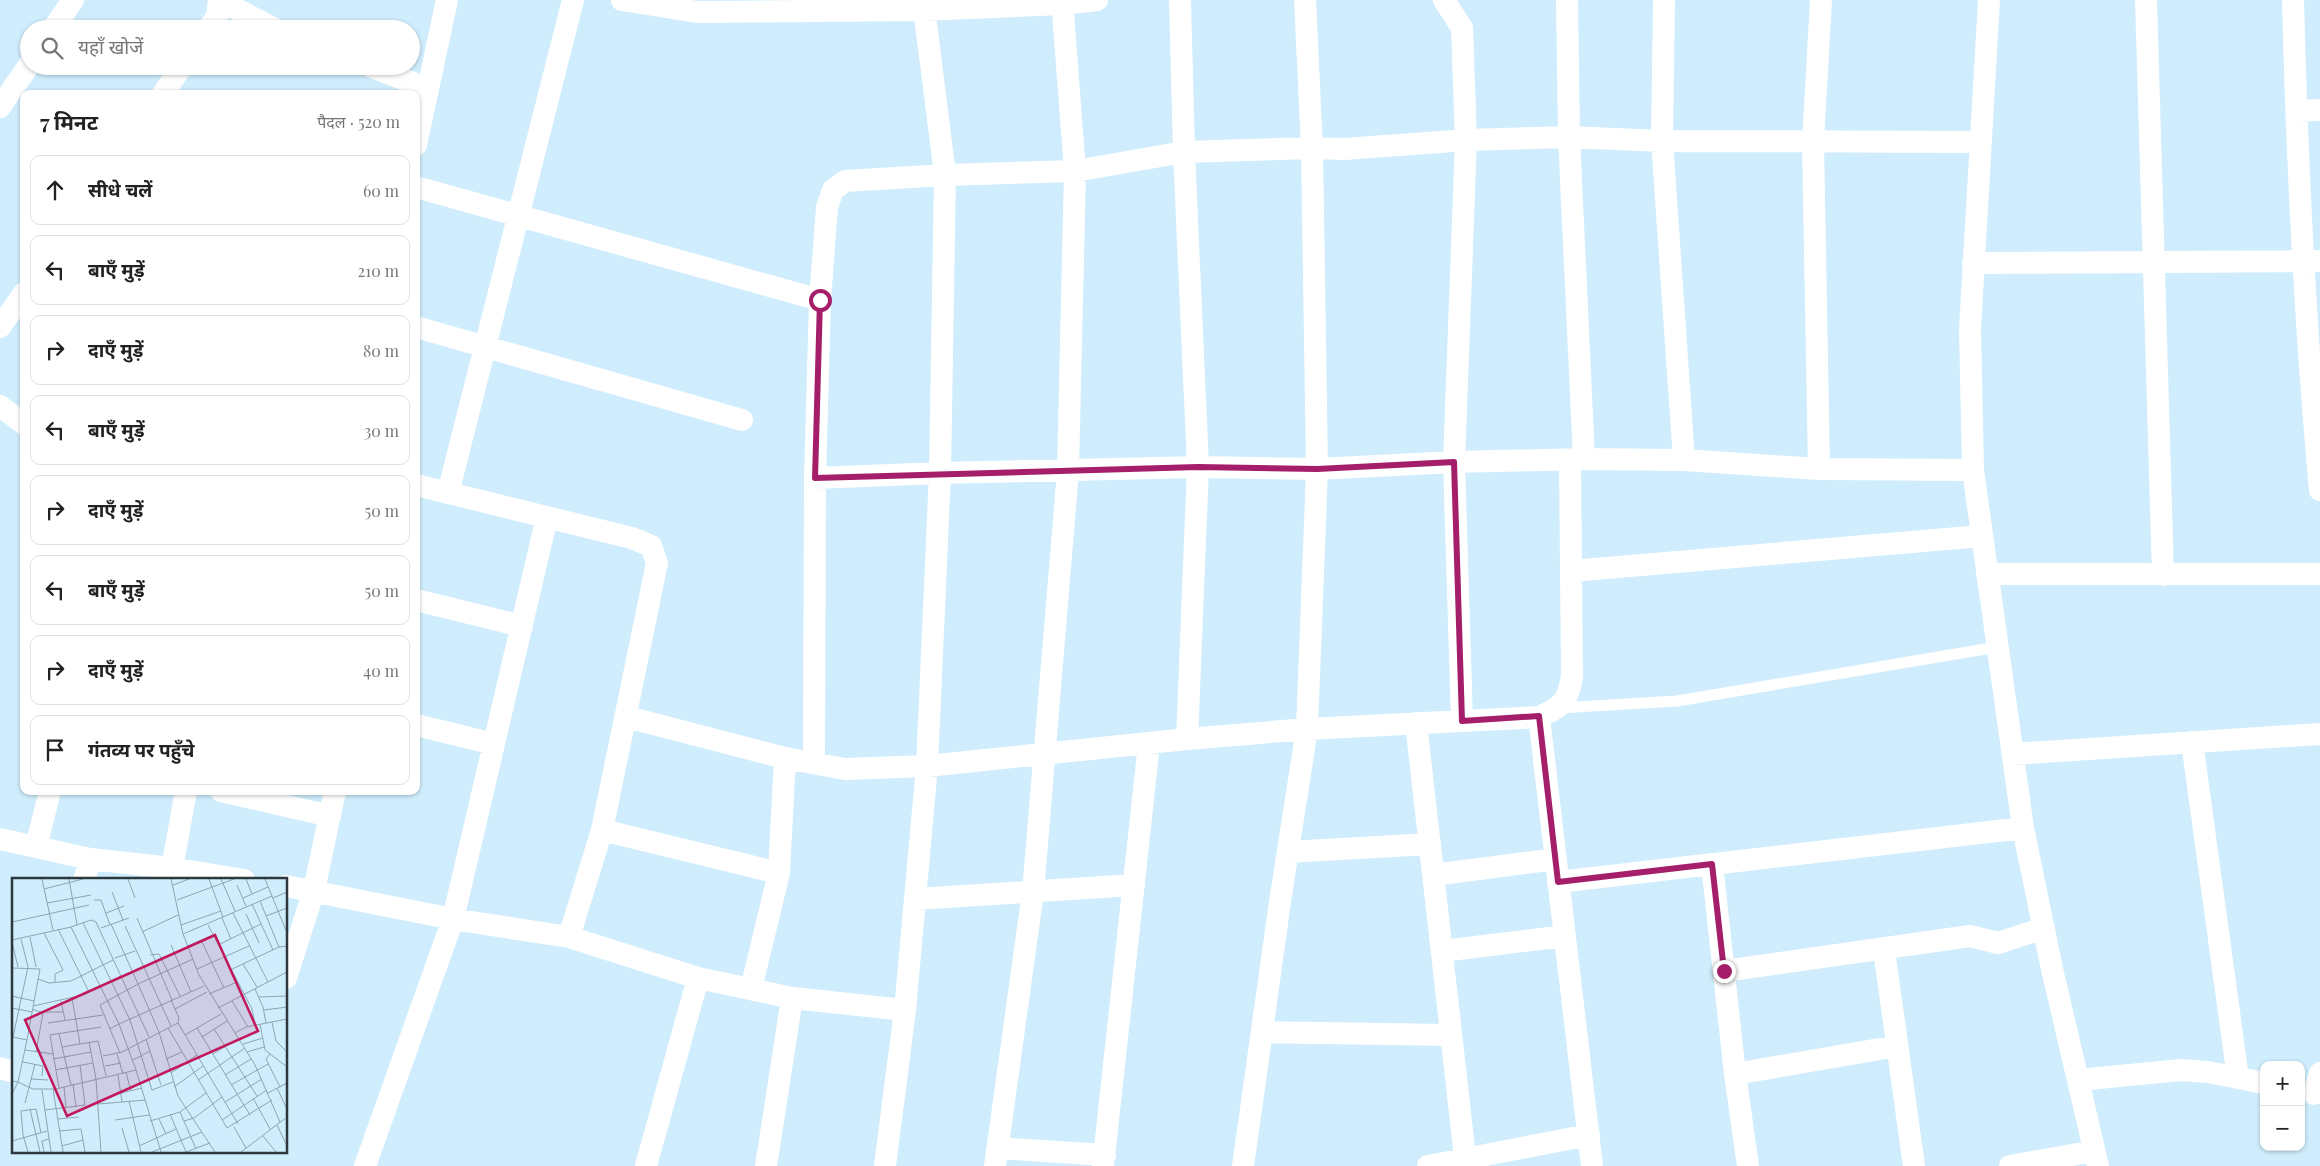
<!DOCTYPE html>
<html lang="hi">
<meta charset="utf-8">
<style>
:root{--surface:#fff;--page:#f6f6f6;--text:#222;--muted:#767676;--line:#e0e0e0}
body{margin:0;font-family:"Playfair Display","Noto Sans Devanagari",serif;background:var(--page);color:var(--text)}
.controls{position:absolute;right:15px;bottom:15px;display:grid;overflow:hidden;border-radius:10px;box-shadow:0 1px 4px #0004}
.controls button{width:45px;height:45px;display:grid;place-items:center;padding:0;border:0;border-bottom:1px solid var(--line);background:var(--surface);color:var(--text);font:25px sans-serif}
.stop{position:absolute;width:15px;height:15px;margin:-11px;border:4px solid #a51e69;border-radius:50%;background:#fff}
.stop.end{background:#a51e69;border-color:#fff;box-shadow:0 1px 5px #0008}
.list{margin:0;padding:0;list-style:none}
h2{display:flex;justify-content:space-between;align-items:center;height:65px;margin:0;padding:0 20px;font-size:21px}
h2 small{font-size:16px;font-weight:400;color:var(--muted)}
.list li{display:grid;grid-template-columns:32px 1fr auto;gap:15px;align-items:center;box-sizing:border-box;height:70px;margin:0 10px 10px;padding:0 10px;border:1px solid var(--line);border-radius:10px}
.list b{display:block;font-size:19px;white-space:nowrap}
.list em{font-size:16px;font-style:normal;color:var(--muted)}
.icon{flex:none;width:28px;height:28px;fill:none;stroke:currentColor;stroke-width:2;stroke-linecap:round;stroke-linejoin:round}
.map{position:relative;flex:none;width:2320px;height:1166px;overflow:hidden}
.search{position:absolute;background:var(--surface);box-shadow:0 1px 4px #0004;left:20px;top:20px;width:400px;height:55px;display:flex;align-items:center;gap:12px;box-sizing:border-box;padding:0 18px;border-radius:28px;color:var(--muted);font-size:19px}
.panel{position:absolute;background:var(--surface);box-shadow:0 1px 4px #0004;left:20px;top:90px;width:400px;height:705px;border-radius:10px}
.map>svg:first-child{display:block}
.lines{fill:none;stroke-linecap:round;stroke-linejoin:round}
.lane{stroke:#fff;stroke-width:11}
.street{stroke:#fff;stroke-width:22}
.route{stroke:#a51e69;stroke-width:6}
.inset-road{fill:none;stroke:#8ea5b1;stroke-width:1}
.view{fill:#c2185b;fill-opacity:0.15;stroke:#c2185b;stroke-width:2.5}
.inset-edge{fill:none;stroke:#2c383e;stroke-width:2.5}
</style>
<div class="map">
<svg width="2320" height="1166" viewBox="0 0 2320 1166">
<rect width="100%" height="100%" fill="#cfedfd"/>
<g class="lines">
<path class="lane" d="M1559 708 1677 701 1997 647"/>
<path class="street" d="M219 0 275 29
M622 0 697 12 923 10 1062 4 1097 0
M1180 0 1184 152 1198 467 1187 739
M1444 0 1462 28 1466 140 1454 462 1462 721
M1567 0 1569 137 1584 459
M1664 0 1662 141 1684 460
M1989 0 1970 329 1973 470 2023 828 2052 969 2098 1166
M2146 0 2163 575
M2293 0C2297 164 2305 327 2320 490
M53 29 73 0
M208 29 217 17 219 0
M370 66 428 89
M163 94 182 66
M0 107 29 65
M2296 111 2320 110
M416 145 447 0
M416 187 820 300
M1973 263 2320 261
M0 327 24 293
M416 327 742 420
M0 406 24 424
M1819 469 1813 142 1821 0
M815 478 940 473 945 175 923 0
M416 485 632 538 651 546 657 563 602 830 569 937
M448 493 573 0
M1571 571 1982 536
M1987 574H2320
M416 600 522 626
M627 717 785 758 845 769 927 766 1187 739 1307 729 1539 717C1563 706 1568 702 1572 676L1570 461
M1539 717 1592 1166
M1416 723 1466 1166
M416 725 494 744
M2192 742 2238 1078
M2013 754 2320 734
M814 763 815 478 820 300 827 207 833 190 845 181 945 175 1075 171 1184 152 1312 148 1305 0
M221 791 330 816
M602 830 779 873
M0 839 90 859 172 868 244 880
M36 847 50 791
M1288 852 1430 844
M1712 864 1735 1074 1748 1166
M172 868 186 791
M1433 875 1556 859
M84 880 90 859
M1558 882 2023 828
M286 886 453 919 569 937 698 978 792 998 905 1010 885 1166
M915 899 1134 885
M1884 950 1914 1166
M1442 951 1565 936
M1724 971 1970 936 1998 943 2044 928
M286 978 314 890 335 791
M751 989 779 873 785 758
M905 1010 927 766 940 473 1198 467 1317 469 1454 462 1584 459 1684 460 1819 469 1973 470
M1262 1032 1451 1035
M0 1068 14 1072
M1735 1074 1897 1046
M2078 1080 2181 1070 2208 1072 2264 1083
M2314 1094 2320 1073
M998 1148 1105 1155
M365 1166 453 919 547 517
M646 1166 698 978
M766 1166 792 998
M995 1166 1033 892 1068 471 1075 171 1062 0
M1103 1166 1149 744
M1243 1166 1280 902 1307 729 1317 469 1312 148 1345 149 1466 140 1569 137 1662 141 1980 142
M1428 1166 1589 1135
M2010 1166 2094 1151"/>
</g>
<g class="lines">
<path class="route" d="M820 300 815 478 1198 467 1317 469 1454 462 1462 721 1539 716 1558 882 1712 864 1724 971"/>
</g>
<g transform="translate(12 878)">
<rect width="275" height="275" fill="#cfedfd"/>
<path class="inset-road" d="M30 1 41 52M57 1 65 47M116 1 123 20M159 1 171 56 187 97 243 187 268 244M197 1 211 39M209 1 223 33M234 1 240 16M253 1 275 55M161 7 177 1M225 7 234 28M32 11 71 1M100 14 111 42M231 20 256 9M261 20 275 14M82 22H89L98 47M165 22 222 1M248 23 267 69 275 68M35 25 79 17M240 26 261 72M94 35 112 28M221 35 256 104M234 36 247 65M254 38 275 30M125 40 160 122M210 40 219 61M0 44 77 27M71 45 118 142 140 212 161 204M99 46 126 106 88 127 108 175M169 47 209 33M196 47 240 131 243 147M113 48 159 148M59 49 79 42 84 44 137 159M89 50 117 40M46 51 77 114M130 54 166 37M32 55 51 92 43 96V104M171 56 260 18M18 59 24 89M0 62 59 49 107 146 97 151M189 62 212 110M0 64 6 89M159 67 179 114M206 67 249 46M176 68 201 57M138 77 147 76 168 118M103 80 123 73M181 81 126 106 147 154 166 218 203 274M231 86 245 109M0 90 28 91 15 162M185 91 237 68M218 92 267 69M26 101 37 105 59 103 101 82M243 111 251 129 254 145M197 116 225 104M0 118 22 123M247 119 275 118M60 120 68 166M49 123 53 142M220 123 236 149M21 128 71 117 109 98M0 130 20 134M206 130 275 94M20 131 31 135 24 174M163 131 195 114M252 132 275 129M31 134H51M260 144 264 163 275 174M36 145 91 137M166 145 226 246M248 146 253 172 275 189M156 150 215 250 260 222M185 150 238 237M202 151 245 218M223 155 234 149 275 141M47 156 59 207M173 157 209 136M1 159 16 89 9 61M190 159 215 143M134 161 149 207M77 164 84 201 89 274M231 166 251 160M50 169 86 163 94 198M13 172 41 176M235 174 252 169M105 176 111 196M201 176 227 160M258 176 254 181 268 209M91 178 110 174 166 145 167 140 159 122M41 181 79 174M154 181 170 174M121 182 138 173M11 184 31 188 30 198M93 188 109 185M43 192 81 185M124 192 107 146 192 108M114 195 119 213M159 195 185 177M106 197 110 224M213 197 239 181M19 201 36 202M186 202 233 170M0 203 6 204 15 162 1 159M61 206 64 229M219 207 256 186M52 209 54 230M162 209 191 188M47 210 38 157 89 149M265 210 275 231M41 211 51 274M30 212 39 274M109 215 130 210M256 215 275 205M241 220 258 251M117 223 129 274M213 224 250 201M13 225 23 186M86 226 134 222M0 228V216L6 204 21 211H44L124 192 149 274M18 231 28 274M33 232 73 227 68 187M168 234 184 271M158 236 174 274M46 241 67 239M147 241 154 256M103 242 137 237M210 242 255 212M138 243 168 234 194 215M172 243 182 240 210 219M265 247 275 268M222 249 234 270M110 250 117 274M48 253 69 251 73 274M251 258 264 274M0 263 35 253M50 268 71 262M127 268 164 251M16 274 11 257 9 233 24 231 29 255M32 274 30 263 37 261M140 274 190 254M174 274 198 265M229 274 275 239"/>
<path class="view" d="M203 57 246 153 55 238 13 142Z"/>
<rect width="275" height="275" class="inset-edge"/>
</g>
</svg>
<div class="controls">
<button>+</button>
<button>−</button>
</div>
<div class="stop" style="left:820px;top:300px"></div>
<div class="stop end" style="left:1724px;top:971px"></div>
<div class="search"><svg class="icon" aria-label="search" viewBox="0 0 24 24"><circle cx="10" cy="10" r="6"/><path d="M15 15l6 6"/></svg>यहाँ खोजें</div>
<section class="panel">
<h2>7 मिनट<small>पैदल · 520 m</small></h2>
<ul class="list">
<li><svg class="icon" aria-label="ahead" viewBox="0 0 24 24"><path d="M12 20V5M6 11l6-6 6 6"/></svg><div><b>सीधे चलें</b></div><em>60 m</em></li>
<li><svg class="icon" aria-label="left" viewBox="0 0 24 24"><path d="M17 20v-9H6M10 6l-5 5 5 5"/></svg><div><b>बाएँ मुड़ें</b></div><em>210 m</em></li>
<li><svg class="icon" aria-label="right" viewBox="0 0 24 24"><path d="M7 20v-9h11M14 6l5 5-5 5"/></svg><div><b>दाएँ मुड़ें</b></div><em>80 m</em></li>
<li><svg class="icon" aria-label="left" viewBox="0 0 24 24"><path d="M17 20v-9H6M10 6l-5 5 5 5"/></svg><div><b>बाएँ मुड़ें</b></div><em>30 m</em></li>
<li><svg class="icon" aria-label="right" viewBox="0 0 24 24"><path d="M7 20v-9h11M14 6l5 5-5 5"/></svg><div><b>दाएँ मुड़ें</b></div><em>50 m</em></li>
<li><svg class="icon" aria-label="left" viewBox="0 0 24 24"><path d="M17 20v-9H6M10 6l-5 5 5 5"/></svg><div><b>बाएँ मुड़ें</b></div><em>50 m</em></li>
<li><svg class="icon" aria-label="right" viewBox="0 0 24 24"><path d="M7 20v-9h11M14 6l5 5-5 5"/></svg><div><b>दाएँ मुड़ें</b></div><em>40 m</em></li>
<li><svg class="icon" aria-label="arrive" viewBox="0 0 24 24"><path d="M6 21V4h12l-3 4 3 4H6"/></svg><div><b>गंतव्य पर पहुँचे</b></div></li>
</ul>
</section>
</div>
